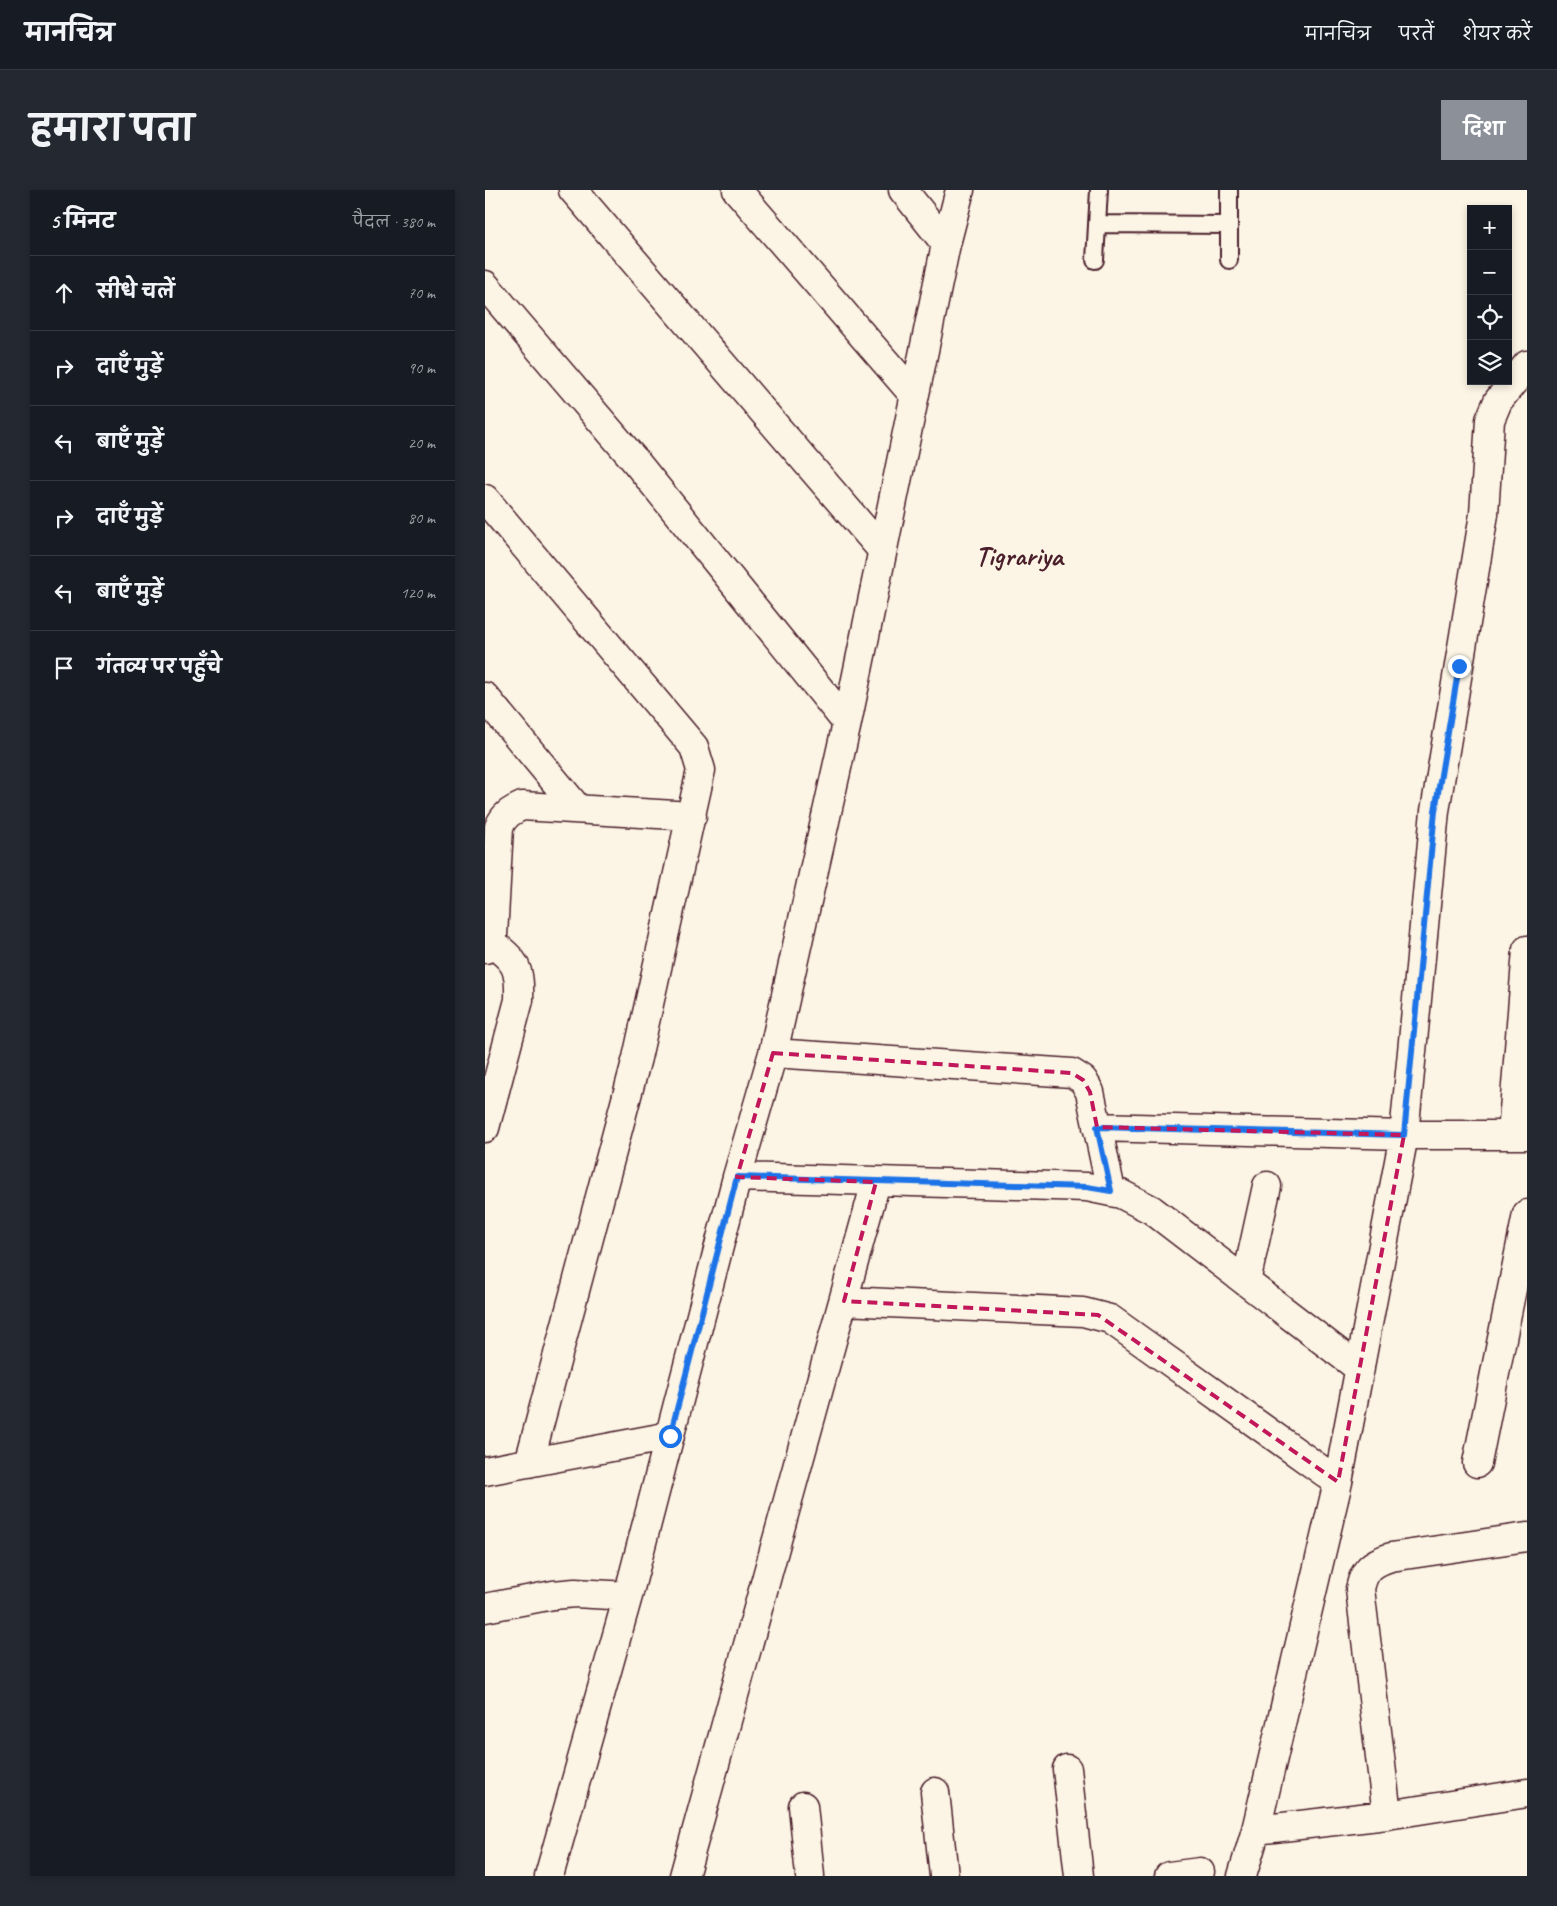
<!DOCTYPE html>
<html lang="hi">
<meta charset="utf-8">
<style>
:root{--surface:#171b24;--page:#242831;--text:#f1f3f6;--muted:#9ea1a6;--line:#363941;--accent:#8c9099}
body{margin:0;font-family:Caveat,"Playpen Sans Deva",sans-serif;background:var(--page);color:var(--text)}
.controls{position:absolute;right:15px;top:15px;display:grid;overflow:hidden;border-radius:0px;box-shadow:0 2px 8px #0003}
.controls button{width:45px;height:45px;display:grid;place-items:center;padding:0;border:0;border-bottom:1px solid var(--line);background:var(--surface);color:var(--text);font:25px sans-serif}
.stop{position:absolute;width:15px;height:15px;margin:-11px;border:4px solid #1a73e8;border-radius:50%;background:#fff}
.stop.end{background:#1a73e8;border-color:#fff;box-shadow:0 1px 5px #0008}
.list{margin:0;padding:0;list-style:none}
h2{display:flex;justify-content:space-between;align-items:center;height:65px;margin:0;padding:0 20px;font-size:21px}
h2 small{font-size:16px;font-weight:400;color:var(--muted)}
.list li{display:grid;grid-template-columns:32px 1fr auto;gap:15px;align-items:center;box-sizing:border-box;height:75px;padding:0 20px;border-top:1px solid var(--line)}
.list b{display:block;font-size:19px;white-space:nowrap}
.list em{font-size:16px;font-style:normal;color:var(--muted)}
.icon{flex:none;width:28px;height:28px;fill:none;stroke:currentColor;stroke-width:2;stroke-linecap:round;stroke-linejoin:round}
.map{position:relative;flex:none;width:1042px;height:1686px;overflow:hidden;border-radius:0px}
header{display:flex;align-items:center;gap:30px;box-sizing:border-box;height:70px;padding:0 25px;background:var(--surface);border-bottom:1px solid var(--line)}
header strong{font-size:24px}
nav{display:flex;gap:28px;margin-inline-start:auto;font-size:18px}
.intro{display:flex;align-items:center;justify-content:space-between;box-sizing:border-box;height:120px;padding:0 30px}
h1{margin:0;font-size:35px}
.button{padding:12px 22px;border-radius:0px;background:var(--accent);color:#fff;font-size:18px;font-weight:700}
main{display:flex;gap:30px;padding:0 30px}
aside{flex:1;background:var(--surface);border-radius:0px;box-shadow:0 2px 8px #0003}
.map>svg:first-child{display:block}
.lines{fill:none;stroke-linecap:round;stroke-linejoin:round}
.service-casing{stroke:#4a1f2b;stroke-width:20}
.minor-casing{stroke:#4a1f2b;stroke-width:31}
.service{stroke:#fcf5e5;stroke-width:16}
.minor{stroke:#fcf5e5;stroke-width:28}
.route{stroke:#1a73e8;stroke-width:6}
.marked{fill:none;stroke:#c2185b;stroke-width:4;stroke-dasharray:10 6;stroke-linejoin:round}
.labels{text-anchor:middle;stroke-width:4;stroke-linejoin:round;paint-order:stroke}
.quarter-label{font-size:28px;font-weight:bold;fill:#4a1f2b;stroke:#fcf5e5}
</style>
<header>
<strong>मानचित्र</strong>
<nav><a>मानचित्र</a><a>परतें</a><a>शेयर करें</a></nav>
</header>
<div class="intro"><h1>हमारा पता</h1><a class="button">दिशा</a></div>
<main>
<aside>
<h2>5 मिनट<small>पैदल · 380 m</small></h2>
<ul class="list">
<li><svg class="icon" aria-label="ahead" viewBox="0 0 24 24"><path d="M12 20V5M6 11l6-6 6 6"/></svg><div><b>सीधे चलें</b></div><em>70 m</em></li>
<li><svg class="icon" aria-label="right" viewBox="0 0 24 24"><path d="M7 20v-9h11M14 6l5 5-5 5"/></svg><div><b>दाएँ मुड़ें</b></div><em>90 m</em></li>
<li><svg class="icon" aria-label="left" viewBox="0 0 24 24"><path d="M17 20v-9H6M10 6l-5 5 5 5"/></svg><div><b>बाएँ मुड़ें</b></div><em>20 m</em></li>
<li><svg class="icon" aria-label="right" viewBox="0 0 24 24"><path d="M7 20v-9h11M14 6l5 5-5 5"/></svg><div><b>दाएँ मुड़ें</b></div><em>80 m</em></li>
<li><svg class="icon" aria-label="left" viewBox="0 0 24 24"><path d="M17 20v-9H6M10 6l-5 5 5 5"/></svg><div><b>बाएँ मुड़ें</b></div><em>120 m</em></li>
<li><svg class="icon" aria-label="arrive" viewBox="0 0 24 24"><path d="M6 21V4h12l-3 4 3 4H6"/></svg><div><b>गंतव्य पर पहुँचे</b></div></li>
</ul>
</aside>
<div class="map">
<svg width="1042" height="1686" viewBox="0 0 1042 1686">
<rect width="100%" height="100%" fill="#fcf5e5"/>
<filter id="ink" filterUnits="userSpaceOnUse"><feTurbulence type="fractalNoise" baseFrequency=".02" numOctaves="2"/><feDisplacementMap in="SourceGraphic" scale="10" xChannelSelector="R" yChannelSelector="G"/><feConvolveMatrix kernelMatrix="1 2 1 2 8 2 1 2 1" color-interpolation-filters="sRGB"/></filter>
<g filter="url(#ink)">
<g class="lines">
<defs>
<path id="service" d="M612 34 744 35
M610 70 614 0
M744 70V0"/>
<path id="minor" d="M88 0 397 360
M252 0 429 205
M418 0 461 54
M0 95 147 267 362 533
M0 309 209 557 216 580 152 868 44 1273
M0 507 93 619
M0 759 6 753 8 746 14 637C19 625 26 621 37 616L207 626
M288 863 587 883 598 890 605 902 626 1001
M612 937 919 945H1042
M0 938 34 810C35 779 32 771 6 753
M1027 945 1042 760
M252 987 602 997 636 1004 667 1020 875 1179
M761 1092 782 996
M359 1111 598 1122 625 1129 853 1292
M992 1273 1042 1024
M0 1281 185 1246
M0 1418 68 1405 90 1403 143 1406
M582 1579 594 1686
M450 1602 459 1686
M318 1616 325 1686
M902 1625 875 1399C879 1379 887 1373 906 1367L1042 1347
M771 1640 902 1625 1042 1603
M64 1686 143 1406 252 987 288 863 362 533 461 54 475 0
M199 1686 391 992
M684 1686 715 1682
M757 1686 771 1640 853 1292 919 945 950 621 999 324 1005 230 1013 211 1042 175"/>
</defs>
<use href="#service" class="service-casing"/>
<use href="#minor" class="minor-casing"/>
<use href="#service" class="service"/>
<use href="#minor" class="minor"/>
</g>
</g>
<g class="lines" filter="url(#ink)">
<path class="route" d="M185 1246 252 987 602 997 626 1001 612 937 919 945 950 621 974 476"/>
</g>
<path class="marked" d="M288 863 587 883 598 890 605 902 612 937 919 945 853 1292 613 1125 359 1111 391 992 252 987Z"/>
<g class="labels">
<g class="quarter-label">
<text x="534" y="375">Tigrariya</text>
</g>
</g>
</svg>
<div class="controls">
<button>+</button>
<button>−</button>
<button><svg class="icon" aria-label="locate" viewBox="0 0 24 24"><circle cx="12" cy="12" r="6"/><path d="M12 2v4M12 18v4M2 12h4M18 12h4"/></svg></button>
<button><svg class="icon" aria-label="layers" viewBox="0 0 24 24"><path d="M12 4l9 5-9 5-9-5zM3 14l9 5 9-5"/></svg></button>
</div>
<div class="stop" style="left:185px;top:1246px"></div>
<div class="stop end" style="left:974px;top:476px"></div>
</div>
</main>
